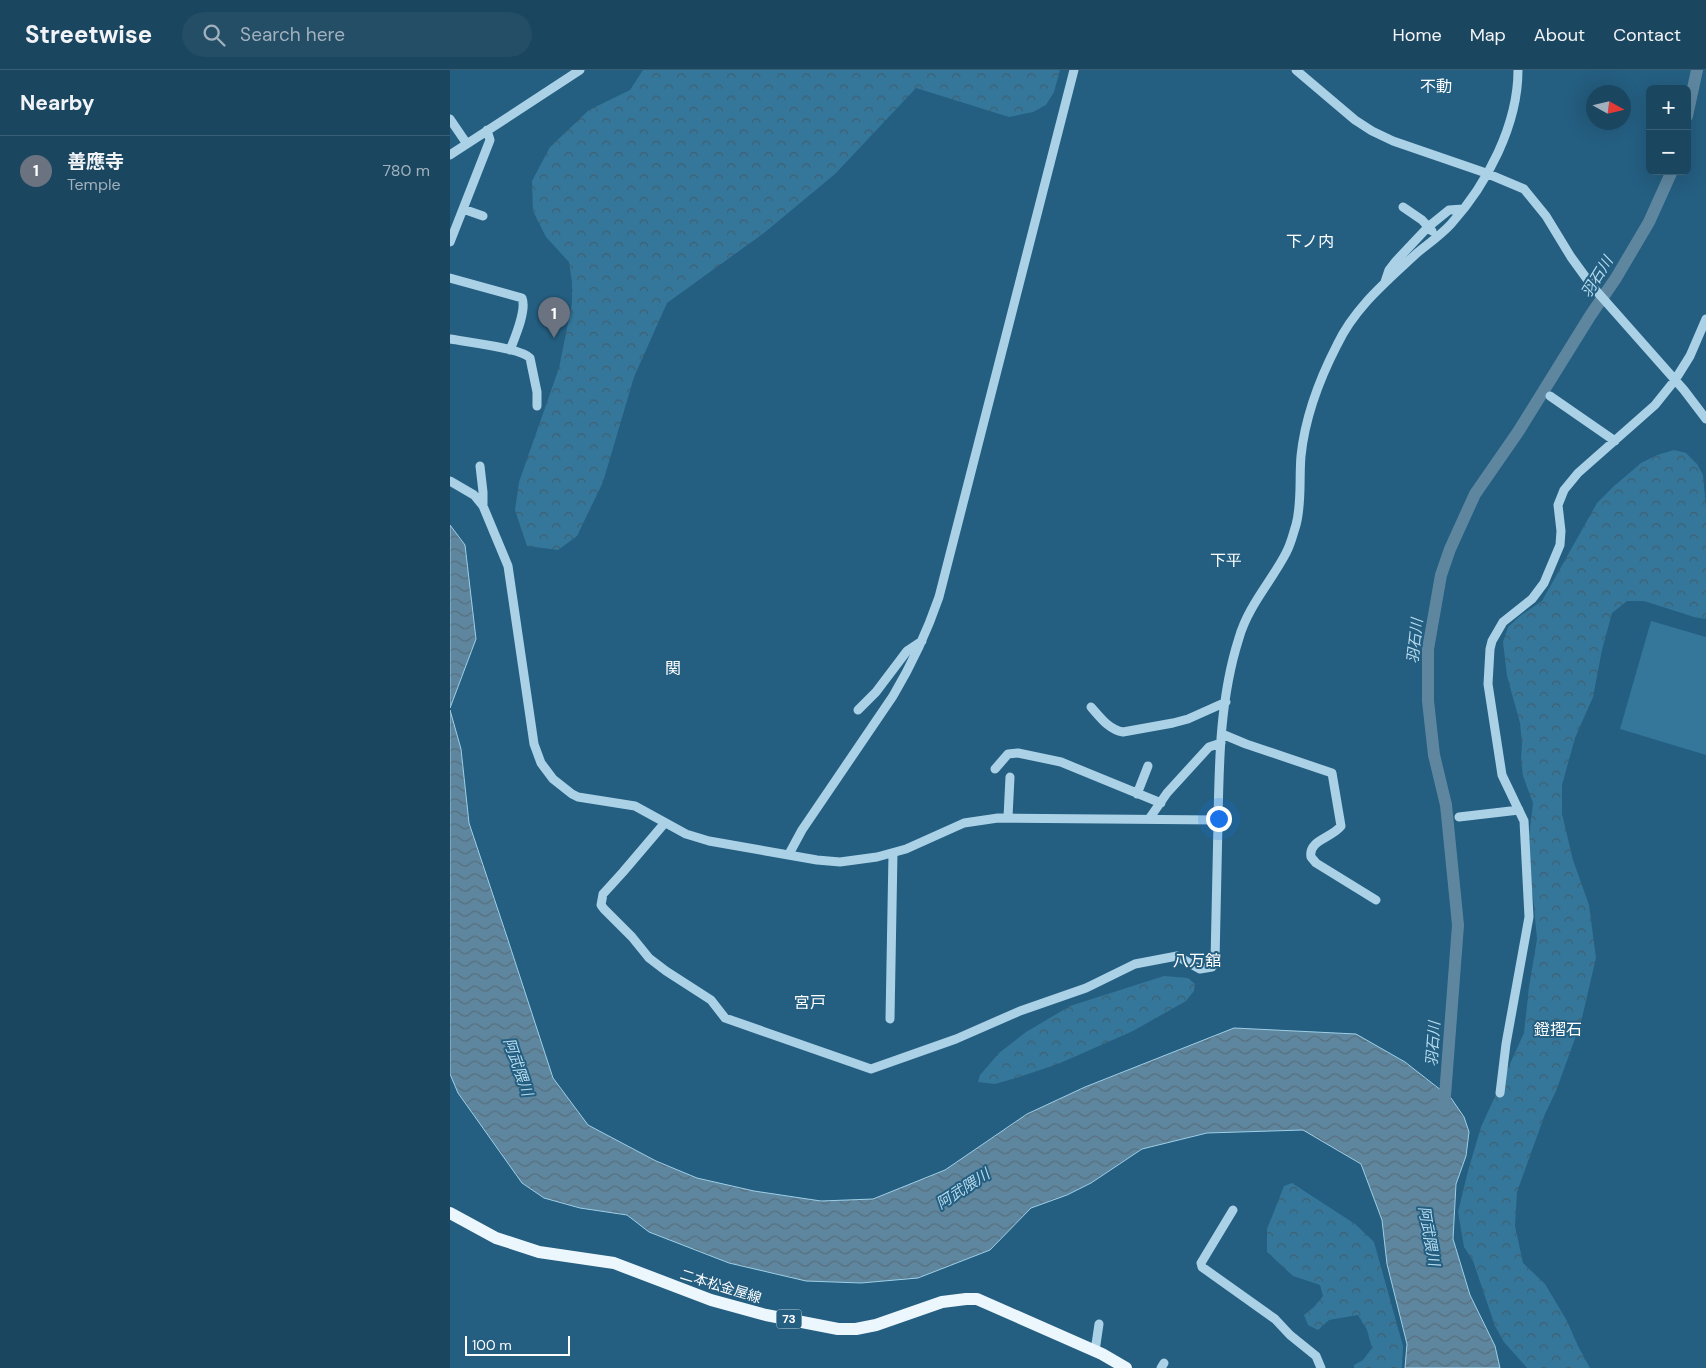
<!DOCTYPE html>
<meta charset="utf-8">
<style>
:root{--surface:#1b4660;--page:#244d66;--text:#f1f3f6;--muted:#a0b1bd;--line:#395e75;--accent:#e797bd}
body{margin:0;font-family:"DM Sans","Noto Sans JP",sans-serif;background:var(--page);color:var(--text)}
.controls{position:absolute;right:15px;top:15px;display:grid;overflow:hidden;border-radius:8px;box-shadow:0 5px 20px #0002}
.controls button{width:45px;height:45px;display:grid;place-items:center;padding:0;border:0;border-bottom:1px solid var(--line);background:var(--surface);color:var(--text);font:25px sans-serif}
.compass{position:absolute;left:1136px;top:15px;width:45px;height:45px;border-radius:50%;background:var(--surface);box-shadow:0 5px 20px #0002;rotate:98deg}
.scale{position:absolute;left:15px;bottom:12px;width:105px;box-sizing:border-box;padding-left:5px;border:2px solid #fff;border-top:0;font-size:14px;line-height:18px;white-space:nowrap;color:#fff;-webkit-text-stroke:4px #245e80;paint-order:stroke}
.you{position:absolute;left:768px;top:748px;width:18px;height:18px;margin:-12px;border:4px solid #fff;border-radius:50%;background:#1a73e8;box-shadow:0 0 0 8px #1a73e833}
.badge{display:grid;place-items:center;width:32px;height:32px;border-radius:50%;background:var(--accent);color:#fff;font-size:16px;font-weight:700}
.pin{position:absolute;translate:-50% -41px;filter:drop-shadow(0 1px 2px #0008)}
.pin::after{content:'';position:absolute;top:26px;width:18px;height:15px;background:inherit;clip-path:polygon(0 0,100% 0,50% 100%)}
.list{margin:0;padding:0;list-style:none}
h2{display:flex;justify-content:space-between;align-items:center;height:65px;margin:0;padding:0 20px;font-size:21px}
h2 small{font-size:16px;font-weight:400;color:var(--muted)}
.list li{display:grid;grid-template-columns:32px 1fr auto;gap:15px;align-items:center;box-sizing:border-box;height:70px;padding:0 20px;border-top:1px solid var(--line)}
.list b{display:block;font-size:19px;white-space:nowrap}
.list p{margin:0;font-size:16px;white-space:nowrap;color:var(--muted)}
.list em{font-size:16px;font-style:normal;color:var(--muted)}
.icon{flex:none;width:28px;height:28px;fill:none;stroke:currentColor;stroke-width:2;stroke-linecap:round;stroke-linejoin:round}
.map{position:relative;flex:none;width:1256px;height:1298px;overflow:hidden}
header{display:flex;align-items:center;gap:30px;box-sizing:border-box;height:70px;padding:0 25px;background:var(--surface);border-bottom:1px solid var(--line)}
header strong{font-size:24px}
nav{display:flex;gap:28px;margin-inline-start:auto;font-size:18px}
.search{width:350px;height:45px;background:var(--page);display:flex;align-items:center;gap:12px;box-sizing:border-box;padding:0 18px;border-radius:28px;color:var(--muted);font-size:19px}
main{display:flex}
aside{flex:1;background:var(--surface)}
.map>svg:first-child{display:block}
.forest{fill:url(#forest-crowns)}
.park{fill:#34779b}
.water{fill:url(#water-waves);stroke:#9ecfe7}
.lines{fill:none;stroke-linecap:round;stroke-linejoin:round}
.river{stroke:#5e879f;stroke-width:12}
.minor{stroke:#aad1e6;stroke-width:9}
.major{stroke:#ebf6fd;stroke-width:12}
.labels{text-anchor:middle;stroke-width:4;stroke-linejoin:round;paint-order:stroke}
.shield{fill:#245e80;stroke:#bdcfd9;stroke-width:1}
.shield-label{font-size:12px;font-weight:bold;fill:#fff}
.street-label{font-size:14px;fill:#fff;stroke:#245e80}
.water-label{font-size:15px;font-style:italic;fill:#b5dbee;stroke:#245e80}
.quarter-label{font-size:16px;fill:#fff;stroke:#245e80}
</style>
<header>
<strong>Streetwise</strong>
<div class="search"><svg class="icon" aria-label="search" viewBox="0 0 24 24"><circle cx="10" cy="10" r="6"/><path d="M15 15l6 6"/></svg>Search here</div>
<nav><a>Home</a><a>Map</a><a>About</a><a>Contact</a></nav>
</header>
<main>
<aside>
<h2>Nearby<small></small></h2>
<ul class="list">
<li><span class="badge" style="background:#6b7280">1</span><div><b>善應寺</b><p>Temple</p></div><em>780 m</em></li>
</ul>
</aside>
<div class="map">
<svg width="1256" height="1298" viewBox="0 0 1256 1298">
<defs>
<pattern id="forest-crowns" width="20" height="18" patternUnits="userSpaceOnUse" patternTransform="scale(1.25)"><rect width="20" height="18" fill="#34779b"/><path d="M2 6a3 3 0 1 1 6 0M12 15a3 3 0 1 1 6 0" fill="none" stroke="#415f70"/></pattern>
<pattern id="water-waves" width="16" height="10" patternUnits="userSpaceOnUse" patternTransform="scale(1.25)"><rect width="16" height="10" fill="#5e879f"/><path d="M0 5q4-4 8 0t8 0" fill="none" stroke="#576f7e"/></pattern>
</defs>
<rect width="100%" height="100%" fill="#245e80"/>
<path class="forest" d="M193 0H610L604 22 596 35 583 42 559 47 466 18 385 104 314 163 217 233 184 307 153 412 127 466 108 480 77 476 65 440 69 412 109 298 122 233V212L119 192 96 167 83 141 82 111 100 77 139 40 180 20Z
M1224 380 1236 383 1247 394 1253 405 1256 438V547L1255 549 1244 547 1194 531H1177L1162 543 1152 580 1143 627 1125 668 1112 715V744L1123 790 1139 835 1146 888 1131 952 1106 1021 1095 1044 1067 1122 1065 1156 1073 1193 1095 1214 1117 1251 1128 1276 1140 1298H1077L1054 1272 1045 1256 1023 1191 1014 1177 1008 1142 1018 1101 1031 1057 1074 963 1079 917 1087 869 1083 826 1078 803 1077 783 1083 733 1073 706 1071 689 1072 674 1070 653 1057 606 1053 572 1058 557 1070 546 1092 531 1147 433 1163 417 1191 393 1207 385Z
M714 906 738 908 745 914 744 921 736 931 683 961 608 994 566 1008 545 1014 528 1012 530 1005 549 983 576 962 620 936Z
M842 1113 905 1154 924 1172 953 1276 952 1298H904V1295L913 1290 922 1278 917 1260 908 1245 879 1250 868 1260 858 1255 854 1245 864 1237 873 1226 870 1215 843 1206 817 1182V1159L834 1116Z"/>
<path class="park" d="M1201 551 1256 567V685L1170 659Z"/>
<path class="water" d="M0 455 15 475 26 569 0 638Z
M0 640 11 679 19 753 57 867 103 1008 138 1055 206 1091 247 1108 304 1121 371 1131 423 1129 495 1100 577 1044 635 1017 784 958 906 964 955 992 1001 1028 1014 1047 1019 1062 1016 1086 1006 1114 1003 1169 1020 1225 1045 1276 1050 1298H955L957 1274 937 1194 932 1150 911 1094 853 1060 757 1063 692 1079 641 1113 617 1125 581 1138 540 1180 468 1208 411 1213 356 1211 279 1193 199 1162 177 1145 130 1138 94 1128 72 1113 8 1023 0 1004Z"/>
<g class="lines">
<path class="river" d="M1237 46 1247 0
M994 1039 1008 855 996 735 984 685 978 631V579L991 505 1000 479 1025 424 1068 362 1140 246 1166 208 1199 152 1222 101"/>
<path class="minor" d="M846 0 905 50 922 61 943 71 1036 103 1074 119 1096 146 1121 187 1142 216 1234 320 1256 349
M0 49 17 74
M0 85 130 0
M953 137 972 150 982 161
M13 139 33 146
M0 172 40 70 37 60
M0 208 72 228C77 240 65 267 60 280
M935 212 939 200 946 191 978 157 999 140 1013 139
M0 269C16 272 71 278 80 288L87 322V336
M1100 326 1165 371
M30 396 33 422V436
M0 411 24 425 33 436 58 496 84 674 91 693 103 709 122 724 128 727 185 736 236 764 259 771 367 790 390 792 427 787 456 779 514 753 548 748 768 750
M641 637C650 647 659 660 673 662L723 653 738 649 776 632
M408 640 426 622 457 581 472 571
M772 664 796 674 882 703 891 756C882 768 858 770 861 787L866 793 926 830
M545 699 558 684 568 683 611 692 711 733
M687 724 698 696
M558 747 560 707
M1009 747 1069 740
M699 749 717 723 759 677 771 673
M213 755 173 802 153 824 151 835 154 839 182 867 199 888 216 901 261 930 275 948 421 999 506 969 570 941 636 918 685 894 727 886 750 899 762 897 765 891C766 845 767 799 768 753 769 691 770 627 789 568 798 536 821 512 836 483 841 474 843 464 846 455 852 433 849 409 851 386 855 347 869 310 887 275 905 237 937 211 967 183 978 174 991 165 1001 154 1037 114 1068 55 1068 0
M339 784 352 760 443 626C462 594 477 562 489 527L624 0
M440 949 443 783
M1050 1023 1056 974 1079 847 1074 751 1052 705 1038 614 1040 579 1042 571 1053 552 1082 529 1094 513 1110 475 1111 461 1108 435 1114 420 1128 403 1205 335 1225 310 1240 286 1256 249
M783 1140 751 1193 752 1197 825 1249 840 1265 866 1286 871 1298
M645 1281 649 1254
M711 1298 714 1293"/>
<path class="major" d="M0 1143 46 1168 89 1182 164 1193 261 1230 316 1245 388 1259H406L426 1255 492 1232 516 1229H527L652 1284 676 1298"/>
</g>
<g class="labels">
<rect class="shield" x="326.5" y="1239.5" width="25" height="19" rx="4"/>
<g class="shield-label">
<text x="339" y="1253">73</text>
</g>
<g class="street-label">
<text transform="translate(271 1216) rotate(17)" y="5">二本松金屋線</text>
</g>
<g class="water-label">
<text transform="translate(1147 207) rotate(-58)" y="5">羽石川</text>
<text transform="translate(965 571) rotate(-84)" y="5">羽石川</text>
<text transform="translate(983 974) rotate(-86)" y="5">羽石川</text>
<text transform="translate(68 997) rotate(71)" y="5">阿武隈川</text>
<text transform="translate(513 1119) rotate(-33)" y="5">阿武隈川</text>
<text transform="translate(979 1166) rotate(80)" y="5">阿武隈川</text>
</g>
<g class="quarter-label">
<text x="986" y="22">不動</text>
<text x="860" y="177">下ノ内</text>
<text x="776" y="496">下平</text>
<text x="223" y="604">関</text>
<text x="747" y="896">八万舘</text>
<text x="360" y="938">宮戸</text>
<text x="1108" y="965">鐙摺石</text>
</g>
</g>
</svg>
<div class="controls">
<button>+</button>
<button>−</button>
</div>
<svg class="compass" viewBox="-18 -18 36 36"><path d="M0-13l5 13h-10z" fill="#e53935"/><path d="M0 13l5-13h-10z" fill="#a0b1bd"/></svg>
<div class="scale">100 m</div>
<div class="you"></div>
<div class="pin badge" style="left:104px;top:268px;background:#6b7280">1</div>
</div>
</main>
